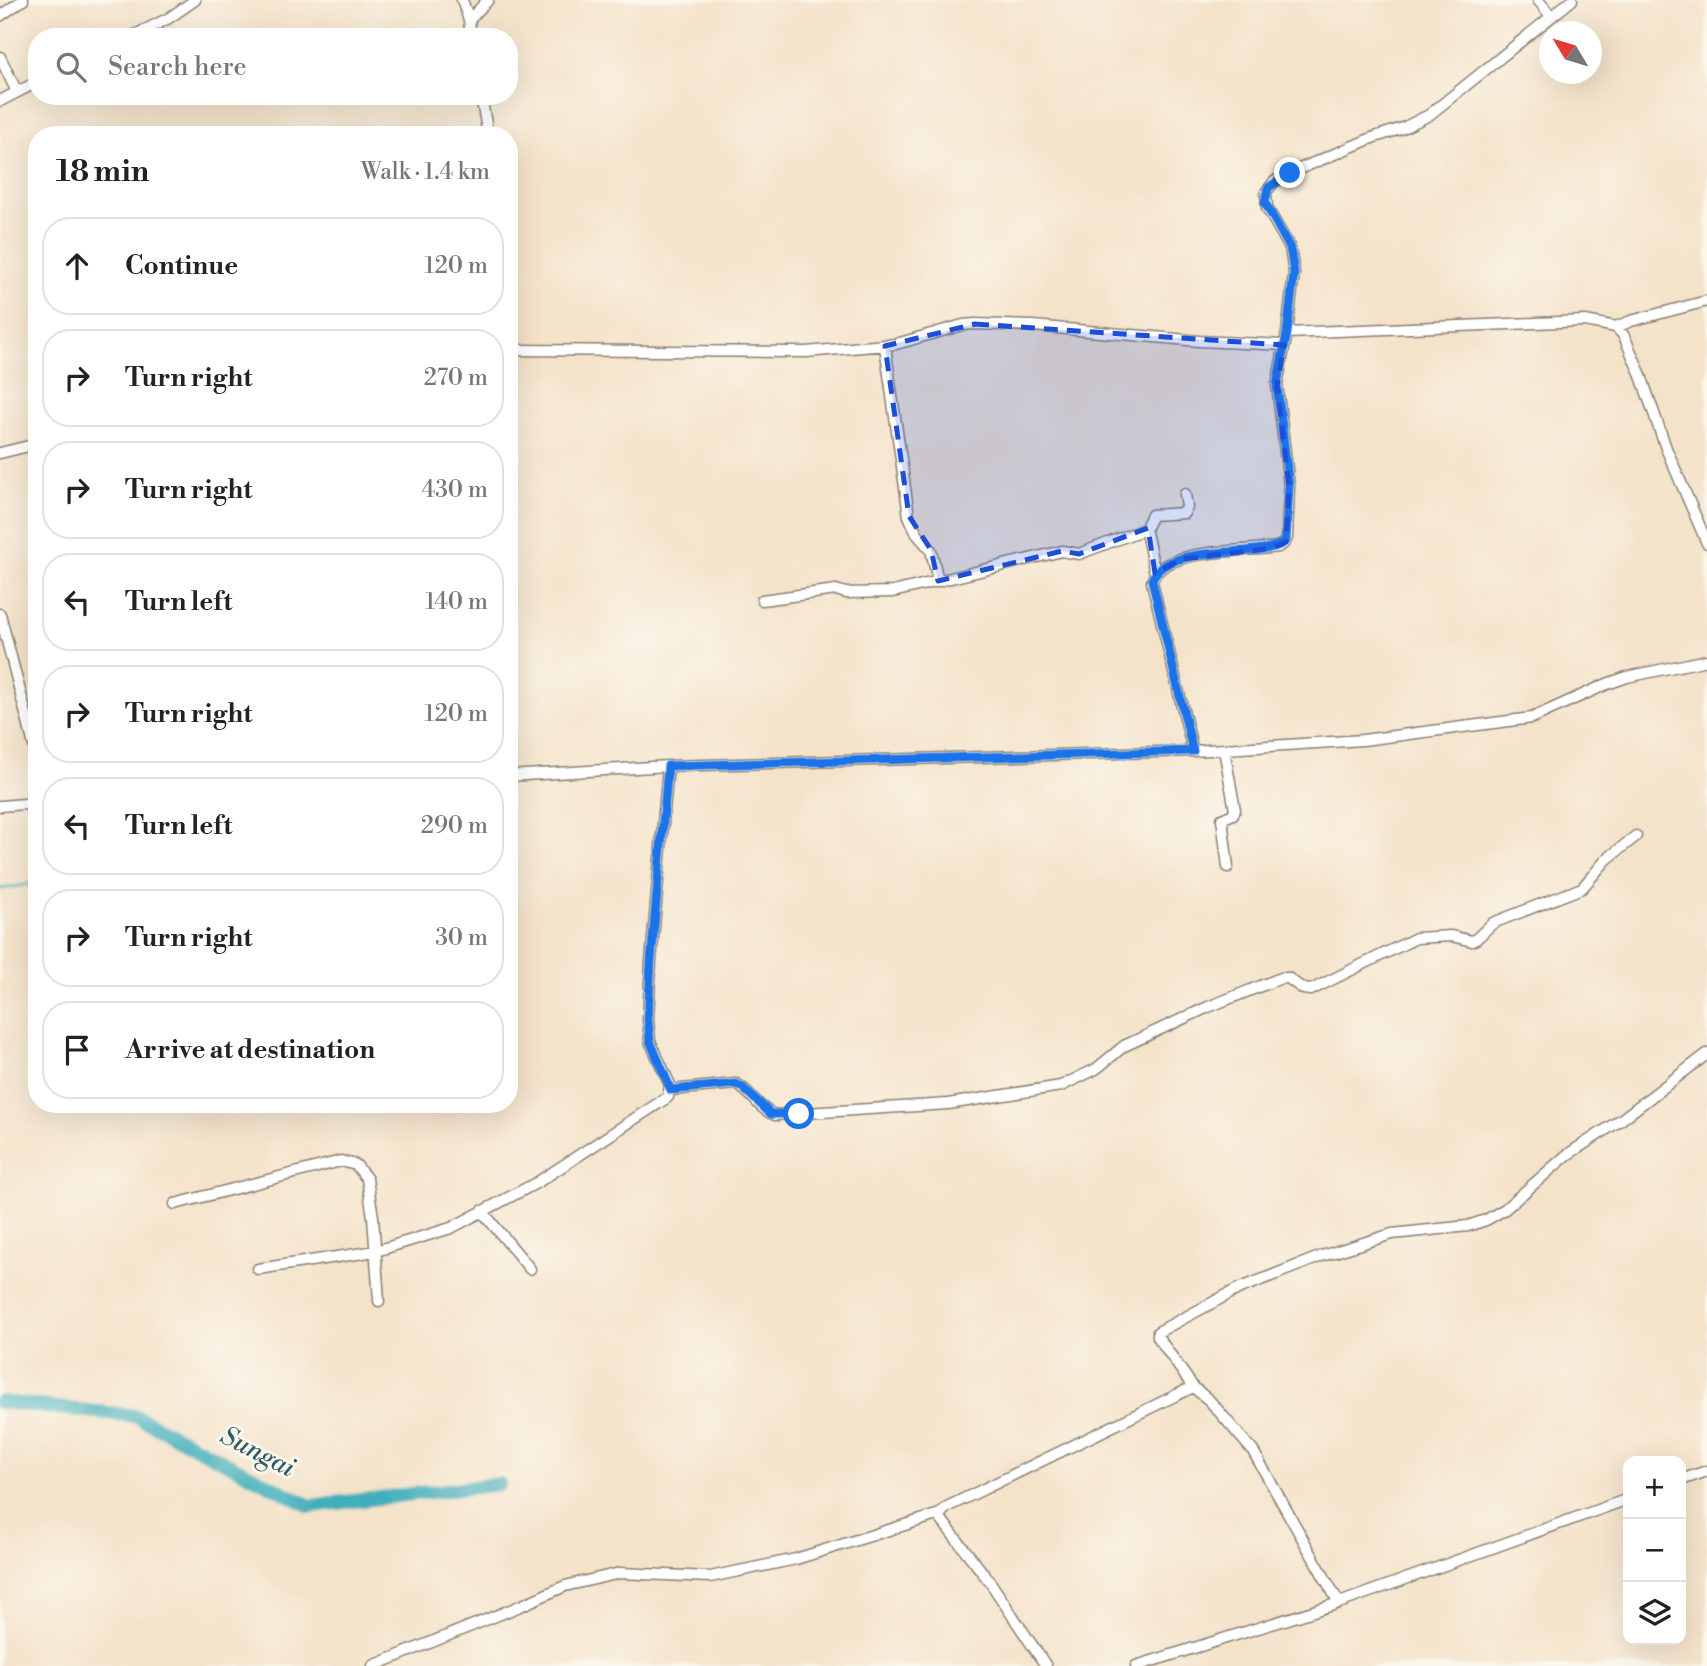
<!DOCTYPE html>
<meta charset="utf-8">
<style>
:root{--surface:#fff;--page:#f2f2f2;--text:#222;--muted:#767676;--line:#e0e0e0}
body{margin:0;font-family:"Libre Bodoni",serif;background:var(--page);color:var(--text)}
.controls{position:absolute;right:21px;bottom:21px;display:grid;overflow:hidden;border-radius:14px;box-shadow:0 7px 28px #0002}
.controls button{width:63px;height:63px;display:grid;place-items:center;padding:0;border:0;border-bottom:2px solid var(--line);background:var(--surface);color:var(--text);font:35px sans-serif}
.compass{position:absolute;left:1539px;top:21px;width:63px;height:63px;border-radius:50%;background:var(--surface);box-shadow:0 7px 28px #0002;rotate:308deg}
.stop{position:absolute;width:21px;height:21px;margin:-16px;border:5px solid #1a73e8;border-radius:50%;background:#fff}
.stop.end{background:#1a73e8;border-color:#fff;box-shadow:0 2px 7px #0008}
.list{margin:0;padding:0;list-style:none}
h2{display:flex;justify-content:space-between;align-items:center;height:91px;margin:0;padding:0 28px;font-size:30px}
h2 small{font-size:23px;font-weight:400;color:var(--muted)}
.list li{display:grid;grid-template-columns:46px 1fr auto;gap:21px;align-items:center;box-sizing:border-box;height:98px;margin:0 14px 14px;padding:0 14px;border:2px solid var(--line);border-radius:28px}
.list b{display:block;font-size:26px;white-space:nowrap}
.list em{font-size:23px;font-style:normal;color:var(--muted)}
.icon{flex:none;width:38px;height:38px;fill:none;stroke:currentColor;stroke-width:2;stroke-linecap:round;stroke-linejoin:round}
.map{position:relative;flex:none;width:1707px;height:1666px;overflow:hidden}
.search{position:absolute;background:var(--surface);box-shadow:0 7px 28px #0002;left:28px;top:28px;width:490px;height:77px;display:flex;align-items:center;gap:18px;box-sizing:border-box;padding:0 24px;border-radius:28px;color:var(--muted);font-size:26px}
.panel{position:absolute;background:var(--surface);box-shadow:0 7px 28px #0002;left:28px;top:126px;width:490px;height:987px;border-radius:28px}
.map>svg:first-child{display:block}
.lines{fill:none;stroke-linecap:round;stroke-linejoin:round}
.stream{stroke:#3faebb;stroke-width:2.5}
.river{stroke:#3faebb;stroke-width:14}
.minor-casing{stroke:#887f72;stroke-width:13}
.minor{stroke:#fff;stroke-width:10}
.route{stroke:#1a73e8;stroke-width:9}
.marked{fill:#1d4ed8;fill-opacity:0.2;stroke:#1d4ed8;stroke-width:5;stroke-dasharray:14 9;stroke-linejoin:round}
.labels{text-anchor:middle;stroke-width:6;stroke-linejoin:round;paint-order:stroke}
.water-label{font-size:26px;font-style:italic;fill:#2c5e64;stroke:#fbf7ec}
</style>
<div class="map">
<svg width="1707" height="1666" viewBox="0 0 1707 1666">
<rect width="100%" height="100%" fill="#fbf7ec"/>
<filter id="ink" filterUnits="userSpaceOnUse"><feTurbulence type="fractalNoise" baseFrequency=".0143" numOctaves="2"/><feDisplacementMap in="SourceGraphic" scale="14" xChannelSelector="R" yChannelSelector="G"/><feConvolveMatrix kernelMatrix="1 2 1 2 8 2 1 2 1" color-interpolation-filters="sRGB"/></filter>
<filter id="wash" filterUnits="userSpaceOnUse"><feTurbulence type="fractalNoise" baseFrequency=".00686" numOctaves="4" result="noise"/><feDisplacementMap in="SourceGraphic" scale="28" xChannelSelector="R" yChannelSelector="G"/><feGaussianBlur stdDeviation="1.57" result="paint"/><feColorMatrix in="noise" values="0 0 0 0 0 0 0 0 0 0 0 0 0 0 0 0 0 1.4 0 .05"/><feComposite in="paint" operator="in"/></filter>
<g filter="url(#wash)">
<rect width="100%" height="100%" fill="#f4e2c9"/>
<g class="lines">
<path class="stream" d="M0 889 37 883"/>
<path class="river" d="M0 1402 136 1416 310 1506 499 1484"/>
</g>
</g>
<g filter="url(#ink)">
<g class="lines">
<defs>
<path id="minor" d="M462 0 469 20 471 37
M1538 0 1551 16
M0 16 23 0
M469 20 488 0
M131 37 169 18 195 0
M0 57 17 92
M481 96 488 135
M0 101 37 82
M1616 327 1631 321 1707 301
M1287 333 1585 321 1616 327 1624 336 1640 373 1666 448 1707 543
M885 346 909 516 917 534 931 550 938 581
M509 350 806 352 896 344 963 325 975 324 1033 326 1199 341 1284 345
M0 453 37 444
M1144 531 1152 515 1184 513 1187 507 1185 494
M762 600 836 590 846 593 893 592 1062 551 1079 554 1142 530 1146 532 1155 573
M0 614 37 757
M1224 749 1235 810 1233 814 1222 819 1228 867
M1193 751 1152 582C1159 547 1249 552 1278 547L1284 543 1287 538 1289 486 1277 385 1287 333 1294 273 1290 248 1267 208 1266 192 1274 182 1290 173 1372 138 1403 128 1429 115 1572 0
M509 776 668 766 1193 751 1363 740 1532 718 1607 684 1627 677 1707 660
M0 806 37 803
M671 1090 736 1084C751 1091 759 1110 775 1115L948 1104 1061 1086 1096 1069 1124 1046 1208 1007 1281 978H1288L1303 989 1311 990 1416 938 1451 936 1472 941 1476 939 1493 923 1582 888 1606 860 1636 836
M175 1204 341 1161 356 1165 367 1179 373 1217 379 1301
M482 1211 530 1269
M258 1269 376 1251 451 1228 538 1182 668 1097 670 1085 650 1041 648 1019 651 961 668 766
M1193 1387 1158 1337V1332L1238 1289 1322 1256 1392 1234 1468 1226 1486 1220 1505 1209 1567 1155 1622 1119 1707 1054
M1681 1480 1707 1471
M373 1666 520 1606 565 1586 620 1573 710 1577 796 1559 940 1514
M1046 1666 990 1582 940 1518V1514L947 1507 1193 1387 1210 1401 1253 1451 1339 1603
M1136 1666 1339 1603 1628 1499"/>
</defs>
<use href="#minor" class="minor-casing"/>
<use href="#minor" class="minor"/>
</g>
</g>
<g class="lines" filter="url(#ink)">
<path class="route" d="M799 1114H771L743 1088 736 1084 671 1090 650 1041 648 1019 651 961 668 766 1193 751 1152 580C1166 540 1272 561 1286 540L1289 486 1277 385 1287 333 1294 273 1290 248 1265 203 1268 188 1290 173"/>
</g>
<path class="marked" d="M975 324 1284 345 1277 385 1289 486 1286 542 1272 548 1183 559 1155 573 1148 528 1079 554 1062 551 938 581 931 550 909 516 885 346Z"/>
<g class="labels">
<g class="water-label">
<text transform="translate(258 1451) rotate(27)" y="9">Sungai</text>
</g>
</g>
</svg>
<div class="controls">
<button>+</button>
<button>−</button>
<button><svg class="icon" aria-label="layers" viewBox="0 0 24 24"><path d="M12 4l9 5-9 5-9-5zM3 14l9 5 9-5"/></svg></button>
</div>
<svg class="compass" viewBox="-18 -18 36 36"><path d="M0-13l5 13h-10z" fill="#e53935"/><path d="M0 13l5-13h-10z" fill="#767676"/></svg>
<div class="stop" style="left:799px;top:1114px"></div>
<div class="stop end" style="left:1290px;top:173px"></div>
<div class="search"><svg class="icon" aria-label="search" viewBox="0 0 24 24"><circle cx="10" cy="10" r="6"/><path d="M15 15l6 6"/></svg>Search here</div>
<section class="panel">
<h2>18 min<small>Walk · 1.4 km</small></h2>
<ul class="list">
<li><svg class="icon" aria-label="ahead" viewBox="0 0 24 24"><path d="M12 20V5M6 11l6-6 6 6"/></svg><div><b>Continue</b></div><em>120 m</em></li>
<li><svg class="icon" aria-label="right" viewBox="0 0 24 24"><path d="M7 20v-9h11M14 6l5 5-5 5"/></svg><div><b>Turn right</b></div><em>270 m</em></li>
<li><svg class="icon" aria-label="right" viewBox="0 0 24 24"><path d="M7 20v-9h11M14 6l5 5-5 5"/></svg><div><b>Turn right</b></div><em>430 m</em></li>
<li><svg class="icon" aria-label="left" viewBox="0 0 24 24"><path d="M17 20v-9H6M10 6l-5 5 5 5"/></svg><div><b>Turn left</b></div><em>140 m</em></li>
<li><svg class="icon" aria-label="right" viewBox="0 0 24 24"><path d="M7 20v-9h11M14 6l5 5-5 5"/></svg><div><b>Turn right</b></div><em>120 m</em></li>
<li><svg class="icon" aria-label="left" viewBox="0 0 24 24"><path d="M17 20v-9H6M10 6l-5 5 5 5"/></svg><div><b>Turn left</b></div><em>290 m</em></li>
<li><svg class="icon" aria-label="right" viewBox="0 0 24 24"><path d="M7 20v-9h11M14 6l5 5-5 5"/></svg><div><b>Turn right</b></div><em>30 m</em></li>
<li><svg class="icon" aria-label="arrive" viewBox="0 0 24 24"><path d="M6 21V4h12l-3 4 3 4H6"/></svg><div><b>Arrive at destination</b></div></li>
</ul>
</section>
</div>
